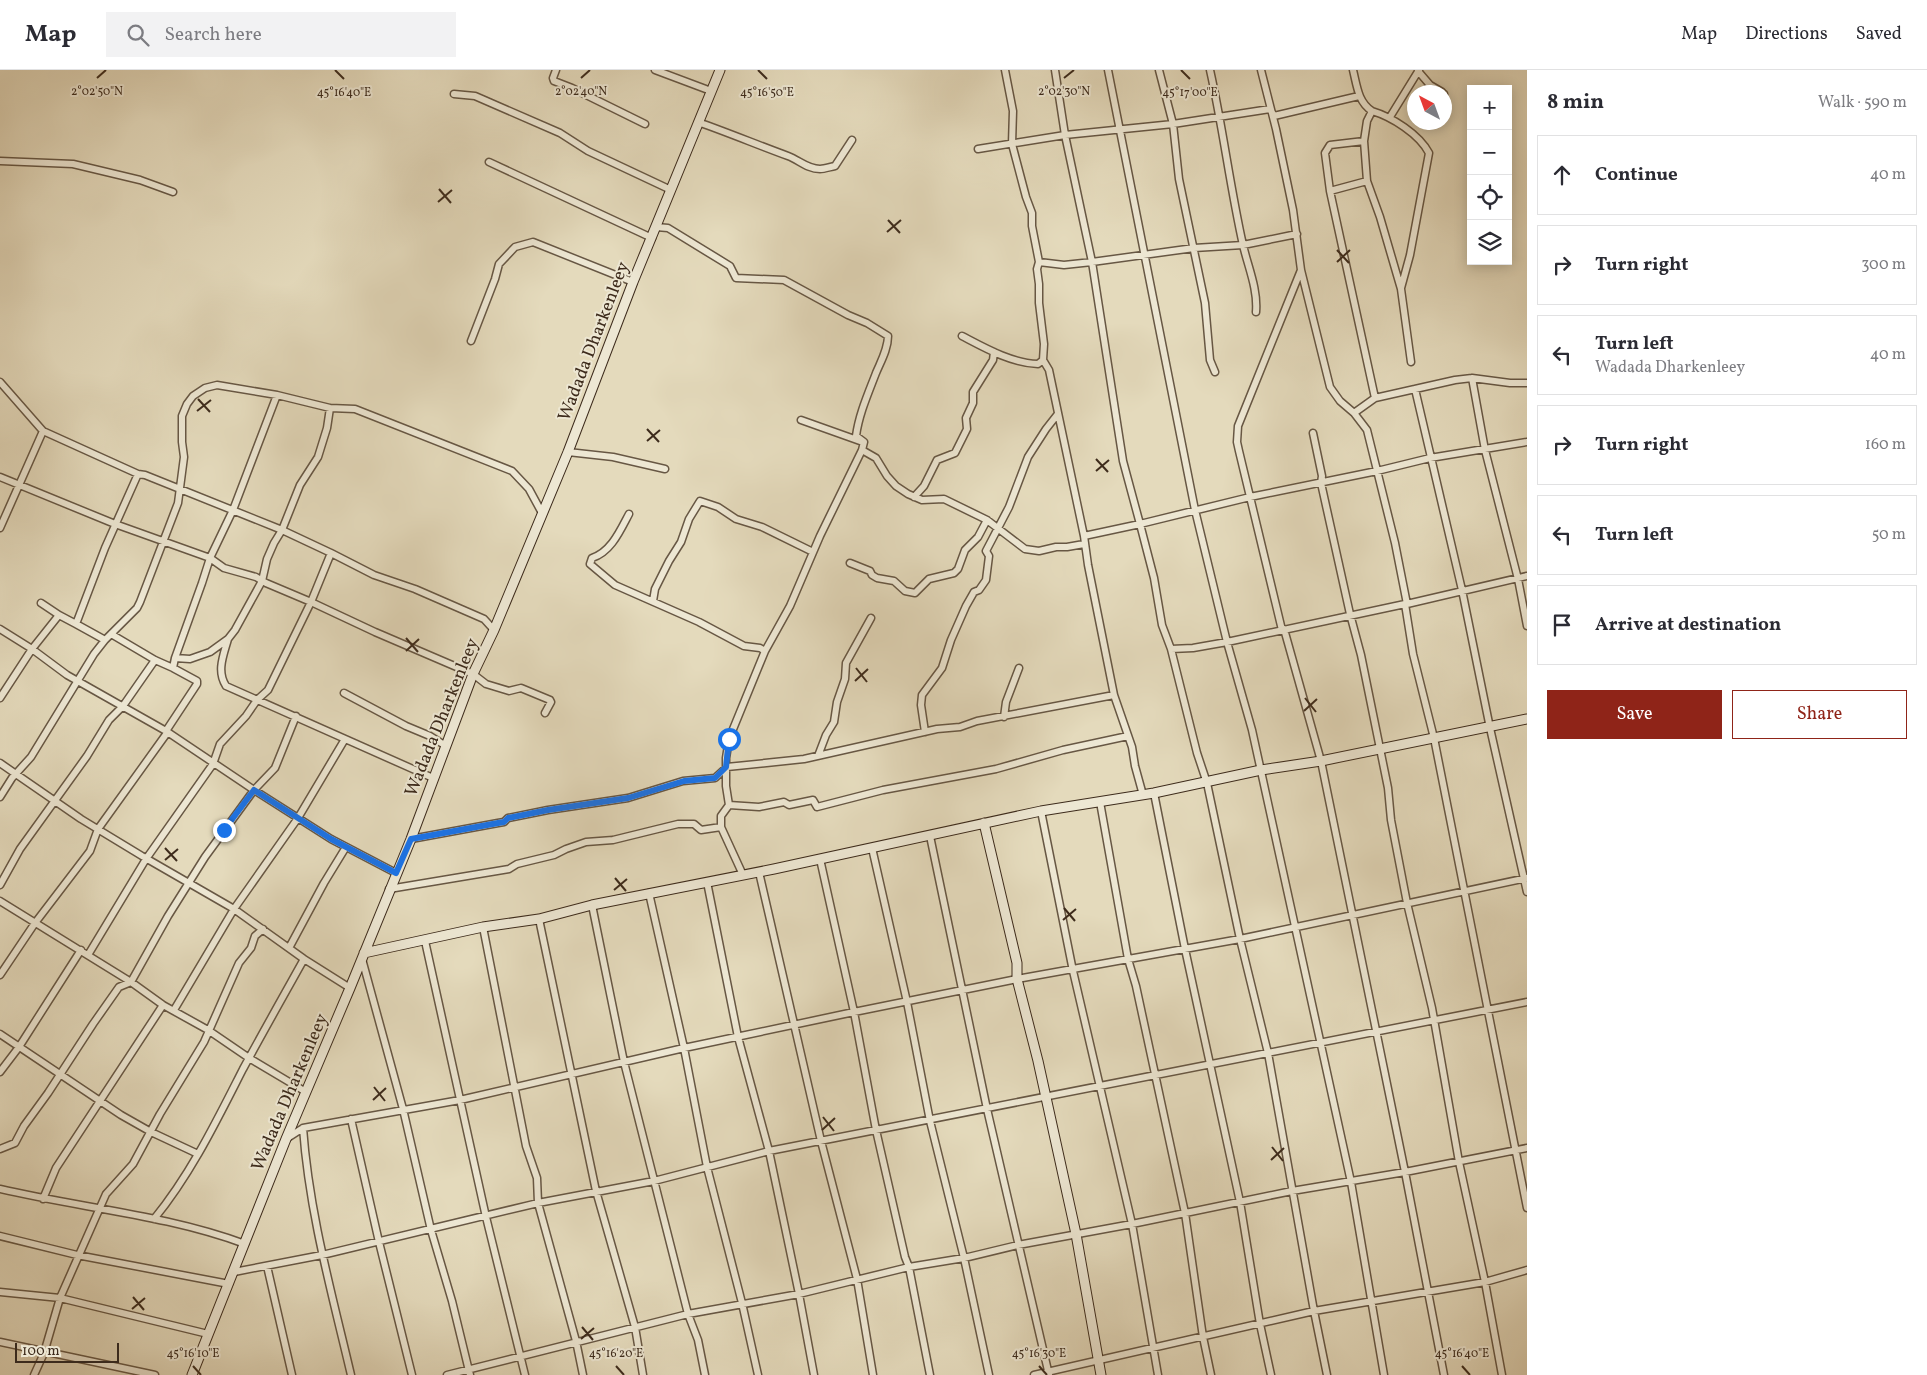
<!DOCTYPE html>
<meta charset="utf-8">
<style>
:root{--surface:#fff;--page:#f2f2f3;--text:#2b2b33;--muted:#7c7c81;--line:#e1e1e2;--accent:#8f2418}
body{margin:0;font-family:Vollkorn,serif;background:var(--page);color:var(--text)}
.controls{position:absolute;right:15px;top:15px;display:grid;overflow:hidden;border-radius:0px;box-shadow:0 2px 12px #0003}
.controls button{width:45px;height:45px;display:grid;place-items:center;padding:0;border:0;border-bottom:1px solid var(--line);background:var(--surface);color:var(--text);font:25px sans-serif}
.compass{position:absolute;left:1407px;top:15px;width:45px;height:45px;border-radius:50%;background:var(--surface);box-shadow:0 2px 12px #0003;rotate:319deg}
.scale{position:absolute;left:15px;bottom:12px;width:104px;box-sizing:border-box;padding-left:5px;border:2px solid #3d2b1c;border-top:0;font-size:14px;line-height:18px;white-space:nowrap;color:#3d2b1c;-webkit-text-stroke:4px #ede7d3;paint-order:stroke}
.stop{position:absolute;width:15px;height:15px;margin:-11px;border:4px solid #1a73e8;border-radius:50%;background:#fff}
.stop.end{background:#1a73e8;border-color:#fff;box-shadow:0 1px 5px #0008}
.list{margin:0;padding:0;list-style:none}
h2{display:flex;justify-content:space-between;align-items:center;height:65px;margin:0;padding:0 20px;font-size:21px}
h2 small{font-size:16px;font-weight:400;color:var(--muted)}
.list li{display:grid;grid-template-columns:32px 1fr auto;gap:15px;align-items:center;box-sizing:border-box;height:80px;margin:0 10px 10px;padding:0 10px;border:1px solid var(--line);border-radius:0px}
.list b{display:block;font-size:19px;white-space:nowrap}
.list p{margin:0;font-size:16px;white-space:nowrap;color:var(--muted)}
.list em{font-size:16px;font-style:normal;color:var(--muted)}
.actions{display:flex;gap:10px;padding:15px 20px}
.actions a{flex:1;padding:11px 0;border:1px solid var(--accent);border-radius:0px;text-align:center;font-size:18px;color:var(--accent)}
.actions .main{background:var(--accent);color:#fff}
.icon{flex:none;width:28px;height:28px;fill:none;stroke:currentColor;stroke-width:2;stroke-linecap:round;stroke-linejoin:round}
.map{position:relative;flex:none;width:1527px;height:1305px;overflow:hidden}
header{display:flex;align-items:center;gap:30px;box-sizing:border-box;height:70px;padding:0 25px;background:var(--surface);border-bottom:1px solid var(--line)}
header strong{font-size:24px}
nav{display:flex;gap:28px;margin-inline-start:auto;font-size:18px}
.search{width:350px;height:45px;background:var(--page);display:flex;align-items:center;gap:12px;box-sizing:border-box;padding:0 18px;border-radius:0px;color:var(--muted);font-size:19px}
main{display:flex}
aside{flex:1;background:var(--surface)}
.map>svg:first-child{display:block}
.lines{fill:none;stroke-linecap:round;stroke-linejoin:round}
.street-casing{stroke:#675744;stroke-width:9}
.secondary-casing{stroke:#3d2b1c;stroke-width:11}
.street{stroke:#ede7d3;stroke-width:6}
.secondary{stroke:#ede7d3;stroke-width:9}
.route{stroke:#1a73e8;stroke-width:6}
.ticks{fill:none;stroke:#3d2b1c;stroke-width:2}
.labels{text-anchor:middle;stroke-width:4;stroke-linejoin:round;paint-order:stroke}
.street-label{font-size:18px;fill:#3d2b1c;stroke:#ede7d3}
.ticks-label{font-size:12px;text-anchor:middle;fill:#3d2b1c;stroke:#ede7d3;stroke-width:4;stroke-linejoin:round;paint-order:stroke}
</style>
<header>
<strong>Map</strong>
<div class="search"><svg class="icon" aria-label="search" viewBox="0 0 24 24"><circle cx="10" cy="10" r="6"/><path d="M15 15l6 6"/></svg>Search here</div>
<nav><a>Map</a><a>Directions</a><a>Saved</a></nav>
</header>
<main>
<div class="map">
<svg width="1527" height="1305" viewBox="0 0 1527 1305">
<rect width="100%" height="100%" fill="#e4dabc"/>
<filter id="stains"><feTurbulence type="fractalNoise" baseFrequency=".004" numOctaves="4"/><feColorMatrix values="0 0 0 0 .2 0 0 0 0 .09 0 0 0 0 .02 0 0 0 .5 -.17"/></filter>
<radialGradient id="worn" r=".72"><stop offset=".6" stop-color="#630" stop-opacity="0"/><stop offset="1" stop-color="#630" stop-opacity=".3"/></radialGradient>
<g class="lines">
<defs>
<path id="street" d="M556 0 553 8 554 11 572 18 645 54
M655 0 711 21
M1005 0 1013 41 1012 74 1026 127 1032 143V156L1039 192 1037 199 1039 214V233L1044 274 1043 290 1049 300 1084 466 1088 495 1114 625 1132 677 1135 696 1143 725
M1055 0 1065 65 1092 192 1123 391 1140 454 1250 427 1377 401 1430 388 1527 372
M1108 0 1195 440 1227 572 1252 660 1351 1112 1384 1305
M1159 0 1173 54 1179 109 1205 233 1210 290 1215 302
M1210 0C1223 58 1230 117 1243 175 1248 197 1258 219 1256 242
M1261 0 1276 59 1293 140 1301 200 1330 317 1340 331 1354 343 1367 360 1395 473 1407 534H1405L1413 584 1434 668 1527 1138
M1353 0C1357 16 1358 32 1372 41L1367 51 1364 71 1367 111 1380 147 1401 219 1411 292
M1418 1 1430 15 1442 22
M454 24 475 26 560 63 588 81 671 120
M1444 24V44
M1372 41C1392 47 1419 64 1429 83L1410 185 1401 218
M1390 47 1419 0
M698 52C729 63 758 75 788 86 799 90 807 99 820 99 824 99 830 97 835 96L852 70
M1364 71 1330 75 1325 83 1330 121 1375 328
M978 79 1065 65 1173 54 1270 39 1274 46 1359 26
M0 91 73 94 140 110 173 122
M489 92 652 168
M1330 121 1367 111
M656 157 668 158 730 196 736 208 784 210 848 245 867 253 888 266C888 279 881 291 876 303 868 324 859 344 856 366L864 372 862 380 820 466 790 536 765 581 729 669 726 688V716L729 735 721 746V757L743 805
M1039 192 1064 195 1092 192 1194 178 1243 175 1297 164
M962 266C985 278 1011 293 1038 294L1043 290
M471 271 495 209 499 194 515 177 533 172 633 212
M1472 308 1485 380 1518 509 1527 556
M0 312 43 361 138 404 145 405 282 460 331 483
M1415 319 1462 520 1490 658 1527 822
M1354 343 1375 328 1455 310 1472 308 1510 313H1527
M801 350 860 371
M1313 363 1322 406 1321 413 1350 544 1361 585 1388 718 1391 750 1407 833 1432 938 1459 1092 1485 1212 1502 1305
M862 380 876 388 887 406 896 416 908 424 922 430 944 429 987 450 1025 479 1039 481 1056 477H1067L1084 474
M568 382 613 387 665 399
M0 407 115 454 210 488 233 440 277 325
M914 427 924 416 937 390 955 383 967 359 966 348 973 333V322L993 290 994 282
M629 444C620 461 611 482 592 488L590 494 615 515 699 552 744 576 760 578 765 581
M0 458 43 361
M1084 466 1140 454 1154 508 1162 555 1171 579 1197 683 1207 713 1240 869 1268 983 1314 1241 1327 1305
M850 493 870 501 872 505 877 508 894 511 905 521 915 523 929 509 954 503 958 499 965 480 978 467 987 450
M653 531 655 519 669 491 681 472 689 449 700 431 718 437 736 449 762 457 813 482
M41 533 59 545
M1407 534 1527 506
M76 554 105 570
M0 559 32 579 67 605 166 661 254 720 331 769 396 803
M1284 559 1321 691 1405 1102 1444 1305
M1282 560 1239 381 1237 372 1238 356 1301 200
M111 564 155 590 173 598
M228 569C224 584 216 601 226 616L433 708
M1171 579 1193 578 1227 572 1405 534
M175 588 202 513 210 488 224 498 256 507 266 513 311 532 331 483 374 505 415 519 484 549 494 560
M344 623 406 656 430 666 446 676
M0 628 32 579 59 545 76 554 105 478 138 404
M1004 647 1006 632 1019 598
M166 661 197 614V611L173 598 175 588 190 589 210 582 228 569 235 560 262 511 267 489 274 473 282 460 300 415 318 387 327 358 330 338
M925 662 921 635 922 625 942 598 951 570 966 536 974 522 979 520 986 510 989 486 986 481 1009 437 1028 387 1046 359 1057 345
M818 686 826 665 834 652 837 632 845 609 846 593 871 548
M0 693 81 749 142 786 234 839 304 889 350 918
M1154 723 1185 879 1240 1132 1260 1254 1271 1305
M0 727 12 708 31 687 94 584 105 570 137 538 140 532 178 433 184 387 182 372V346L187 334 193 326 205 318 217 315 277 325 330 338 355 339 512 401 529 419 542 443
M1100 732 1128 889 1136 916 1185 1143 1203 1267 1211 1305
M729 735 759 737 784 732 789 735 813 730 817 737 883 720 996 699 1063 680 1128 666
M1041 741 1073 901 1132 1154 1158 1305
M930 766 987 1039 1049 1305
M411 769 498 753 504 752 508 748 548 740 628 728 683 711 715 708 727 697 804 689 937 659 960 657 977 651 1114 625
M872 778 907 932 930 1051 964 1188 989 1305
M820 789 854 942 876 1060 905 1187 909 1197 930 1305
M759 802 821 1071 857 1209 873 1305
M707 812 738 967 769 1081 799 1224 814 1305
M0 815 20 779 87 686 109 650 123 636 155 590
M389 819 509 799 517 794 554 785 566 779 586 772 613 770 678 754H694L701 760 721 757
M649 823 684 978 707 1097 742 1233 758 1305
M0 831 131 912 163 935 208 960 249 988 306 1022
M592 835 624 992 688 1244 698 1270 705 1305
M539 849 596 1121 635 1257 643 1305
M483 857 526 1076 537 1108 538 1133 576 1271 583 1305
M425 871 486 1147 525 1305
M289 878 324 813 346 777
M88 885 146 789 213 694 220 674 246 646 257 630 268 620 311 532 375 562 473 604 486 614 509 621 521 618 550 630 551 632 545 643
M362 889 403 1039 431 1160 452 1231 470 1305
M0 905 35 853 90 781 98 759 167 663
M174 940 234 839 298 748 345 669
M0 964 121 1045 151 1062 198 1084
M0 1002 19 977 81 880
M351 1049 379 1172 412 1305
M303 1058C309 1142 332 1224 351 1305
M286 1069 303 1058 460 1030 684 978 854 942 1017 909 1240 869 1527 808
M0 1079 15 1073 24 1056 48 1023 93 954 119 917 131 912 168 846 205 787 254 720 275 698 296 646
M0 1119C81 1138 167 1145 245 1174
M43 1129 56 1098 163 935
M154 1149C191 1104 217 1050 243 999 263 962 284 925 304 889
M0 1166 77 1185 229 1214
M267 1196 292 1305
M234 1202 322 1185 538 1133 654 1111 769 1081 1527 932
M0 1222 60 1228 44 1283 34 1305
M208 1264 60 1228 106 1124 133 1094 160 1044 204 972 239 893 251 878 255 866 263 859
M0 1272 155 1305
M447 1305 688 1244 799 1224 909 1197 964 1188 1018 1175 1132 1154 1292 1121 1405 1102 1527 1078
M1034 1305 1314 1241 1485 1212 1527 1200"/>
<path id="secondary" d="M984 753 1017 893V909L1038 991 1076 1164 1101 1305
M364 883 483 857 539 849 592 835 774 799 1041 741 1154 723 1261 700 1321 691 1527 649
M192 1305 286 1069 350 918 411 769 473 604 494 560 568 382 633 212 720 0"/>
</defs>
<use href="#street" class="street-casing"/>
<use href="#secondary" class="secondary-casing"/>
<use href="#street" class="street"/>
<use href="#secondary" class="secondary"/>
</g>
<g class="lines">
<path class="route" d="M224 760 254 720 331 769 396 803 411 769 498 753 504 752 508 748 548 740 628 728 684 711 715 708 726 697 729 669"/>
</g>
<path class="ticks" d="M335 0 344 9M758 0 767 9M1181 0 1190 9M97 8 106 0M581 8 590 0M1064 8 1074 0M439 119 451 133M438 132 452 120M888 150 900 163M887 162 901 150M1337 180 1349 193M1337 192 1350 180M198 329 210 342M197 341 211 330M647 359 659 372M647 371 660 360M1096 389 1108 402M1096 401 1109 390M406 568 418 582M406 581 419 569M856 598 867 612M855 611 868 599M1305 628 1316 642M1304 641 1317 629M165 778 177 791M165 790 178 779M615 808 626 821M614 820 627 809M1064 838 1075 851M1063 850 1076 839M374 1017 385 1031M373 1030 386 1018M823 1047 834 1061M822 1060 835 1048M1272 1077 1283 1091M1271 1090 1284 1078M133 1227 144 1240M132 1239 145 1228M582 1257 593 1270M581 1269 594 1258M193 1296 201 1305M616 1296 624 1305M1039 1296 1047 1305M1462 1296 1470 1305"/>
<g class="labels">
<g class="street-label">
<text transform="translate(593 271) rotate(-69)" y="6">Wadada Dharkenleey</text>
<text transform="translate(441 647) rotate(-68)" y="6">Wadada Dharkenleey</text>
<text transform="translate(289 1022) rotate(-67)" y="6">Wadada Dharkenleey</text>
</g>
</g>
<g class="ticks-label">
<text x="581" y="25">2°02'40"N</text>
<text x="1064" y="25">2°02'30"N</text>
<text x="97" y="25">2°02'50"N</text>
<text x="344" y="26">45°16'40"E</text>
<text x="767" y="26">45°16'50"E</text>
<text x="1190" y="26">45°17'00"E</text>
<text x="193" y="1287">45°16'10"E</text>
<text x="616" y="1287">45°16'20"E</text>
<text x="1039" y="1287">45°16'30"E</text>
<text x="1462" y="1287">45°16'40"E</text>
</g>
<rect width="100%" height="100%" filter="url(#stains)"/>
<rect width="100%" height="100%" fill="url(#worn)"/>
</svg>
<div class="controls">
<button>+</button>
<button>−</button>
<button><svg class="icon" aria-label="locate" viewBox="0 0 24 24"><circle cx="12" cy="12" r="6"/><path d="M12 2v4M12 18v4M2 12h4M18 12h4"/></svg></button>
<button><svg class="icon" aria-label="layers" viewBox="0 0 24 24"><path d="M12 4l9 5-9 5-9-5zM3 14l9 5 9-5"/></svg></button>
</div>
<svg class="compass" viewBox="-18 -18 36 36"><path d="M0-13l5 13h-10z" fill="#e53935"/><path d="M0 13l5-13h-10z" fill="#7c7c81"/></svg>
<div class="scale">100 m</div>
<div class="stop" style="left:729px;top:669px"></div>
<div class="stop end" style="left:224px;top:760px"></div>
</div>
<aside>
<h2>8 min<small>Walk · 590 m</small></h2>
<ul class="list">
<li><svg class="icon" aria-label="ahead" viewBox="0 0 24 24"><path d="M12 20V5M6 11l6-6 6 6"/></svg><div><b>Continue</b></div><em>40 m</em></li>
<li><svg class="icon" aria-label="right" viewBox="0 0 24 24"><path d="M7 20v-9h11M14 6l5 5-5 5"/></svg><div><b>Turn right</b></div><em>300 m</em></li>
<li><svg class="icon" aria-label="left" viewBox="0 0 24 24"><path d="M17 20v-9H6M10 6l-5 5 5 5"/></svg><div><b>Turn left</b><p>Wadada Dharkenleey</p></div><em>40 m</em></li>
<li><svg class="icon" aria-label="right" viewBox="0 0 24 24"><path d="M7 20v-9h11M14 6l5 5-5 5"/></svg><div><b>Turn right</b></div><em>160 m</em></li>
<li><svg class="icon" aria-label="left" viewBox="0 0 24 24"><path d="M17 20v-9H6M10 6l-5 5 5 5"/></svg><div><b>Turn left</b></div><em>50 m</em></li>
<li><svg class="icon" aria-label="arrive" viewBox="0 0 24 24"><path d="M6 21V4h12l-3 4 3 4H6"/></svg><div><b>Arrive at destination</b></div></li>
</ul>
<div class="actions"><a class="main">Save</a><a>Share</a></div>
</aside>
</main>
